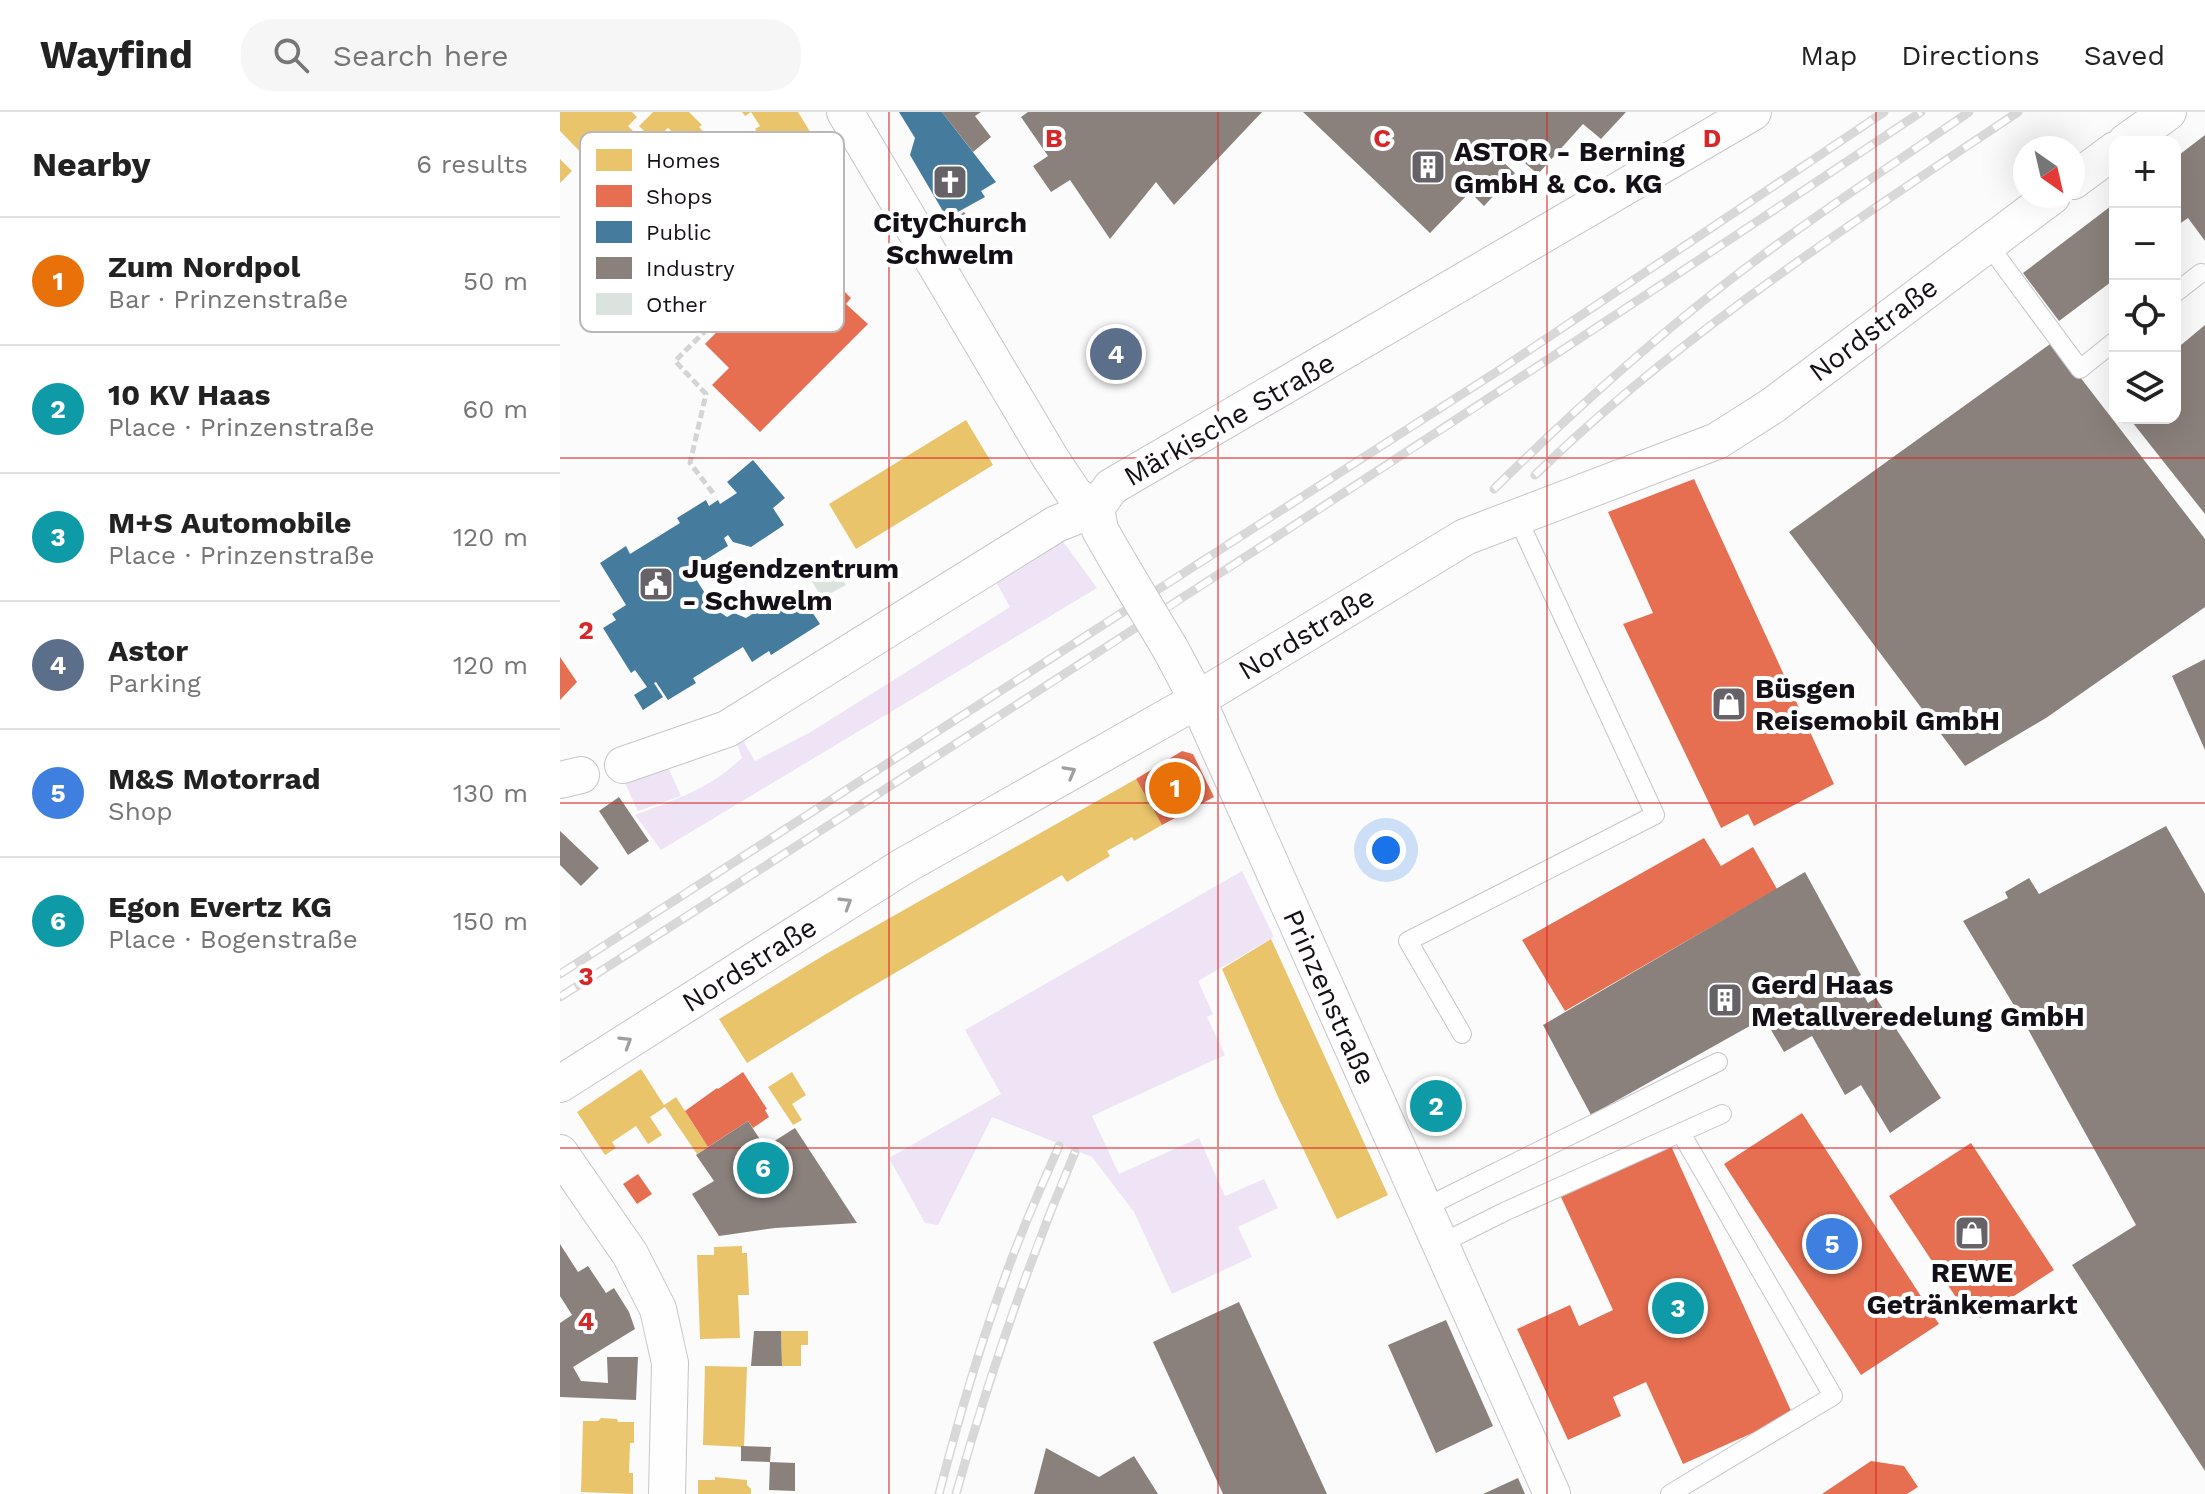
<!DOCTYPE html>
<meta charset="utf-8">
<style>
:root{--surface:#fff;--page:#f6f6f6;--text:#222;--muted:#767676;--line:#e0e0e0;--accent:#666267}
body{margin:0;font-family:"Work Sans",sans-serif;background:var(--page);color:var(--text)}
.controls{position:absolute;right:24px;top:24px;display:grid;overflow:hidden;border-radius:16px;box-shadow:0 8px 32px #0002}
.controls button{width:72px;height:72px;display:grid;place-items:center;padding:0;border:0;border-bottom:2px solid var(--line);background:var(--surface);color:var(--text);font:40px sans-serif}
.compass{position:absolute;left:1453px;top:24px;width:72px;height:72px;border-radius:50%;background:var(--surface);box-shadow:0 8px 32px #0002;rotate:146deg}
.you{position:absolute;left:826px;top:738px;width:28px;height:28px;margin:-20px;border:6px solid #fff;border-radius:50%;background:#1a73e8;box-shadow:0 0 0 12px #1a73e833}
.badge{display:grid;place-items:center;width:52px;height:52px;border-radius:50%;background:var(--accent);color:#fff;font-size:26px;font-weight:700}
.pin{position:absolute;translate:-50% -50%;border:4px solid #fff;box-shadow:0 2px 8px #0006}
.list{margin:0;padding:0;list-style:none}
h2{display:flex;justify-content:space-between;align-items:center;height:104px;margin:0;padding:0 32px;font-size:34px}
h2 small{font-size:26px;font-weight:400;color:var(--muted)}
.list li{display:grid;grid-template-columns:52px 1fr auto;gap:24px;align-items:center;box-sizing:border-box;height:128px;padding:0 32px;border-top:2px solid var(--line)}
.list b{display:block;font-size:30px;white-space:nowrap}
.list p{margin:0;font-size:26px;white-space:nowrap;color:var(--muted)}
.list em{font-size:26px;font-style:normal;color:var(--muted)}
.icon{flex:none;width:44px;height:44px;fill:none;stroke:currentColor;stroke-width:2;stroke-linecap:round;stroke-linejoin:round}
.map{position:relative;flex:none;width:1645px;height:1382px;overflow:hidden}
header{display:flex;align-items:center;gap:48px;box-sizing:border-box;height:112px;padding:0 40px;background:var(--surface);border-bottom:2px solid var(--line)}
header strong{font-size:38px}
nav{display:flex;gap:44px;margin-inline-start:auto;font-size:28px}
.search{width:560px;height:72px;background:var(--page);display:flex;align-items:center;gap:20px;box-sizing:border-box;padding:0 28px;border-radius:32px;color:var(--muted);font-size:30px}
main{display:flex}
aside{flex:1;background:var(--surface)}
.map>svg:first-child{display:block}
.green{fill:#eee4f5}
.homes{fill:#e9c46a}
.shops{fill:#e76f51}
.public{fill:#457b9d}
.industry{fill:#8a817c}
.building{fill:#dae3dd}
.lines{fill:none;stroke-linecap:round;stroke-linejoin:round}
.lane-casing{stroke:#c7c5c9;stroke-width:20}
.street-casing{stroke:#c7c5c9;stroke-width:38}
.path{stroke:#d4d4d4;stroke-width:5;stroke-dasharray:8 4;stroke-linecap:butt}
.lane{stroke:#fefefe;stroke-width:18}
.street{stroke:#fefefe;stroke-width:36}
.rail-casing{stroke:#d8d8d8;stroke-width:9}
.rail{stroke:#fff;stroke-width:6;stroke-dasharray:18;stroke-linecap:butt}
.street-bridge-casing{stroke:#c7c5c9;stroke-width:38;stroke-linecap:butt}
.street-bridge{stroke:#fefefe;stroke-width:36}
.oneway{stroke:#a19ea2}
.grid{fill:none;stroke:#d62828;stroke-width:2;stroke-opacity:0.55}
.labels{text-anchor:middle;stroke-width:8;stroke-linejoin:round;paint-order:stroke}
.poi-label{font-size:28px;font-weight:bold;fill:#150f18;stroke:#fff;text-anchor:start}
.street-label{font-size:28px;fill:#150f18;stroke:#fff}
.key{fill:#fff;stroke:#b9b7ba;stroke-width:2}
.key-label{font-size:22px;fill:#150f18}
.grid-label{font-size:26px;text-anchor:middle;font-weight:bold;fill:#d62828;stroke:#fff;stroke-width:8;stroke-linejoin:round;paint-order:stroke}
</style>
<header>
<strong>Wayfind</strong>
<div class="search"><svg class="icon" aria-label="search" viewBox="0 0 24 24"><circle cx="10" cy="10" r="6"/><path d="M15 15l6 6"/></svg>Search here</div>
<nav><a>Map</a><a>Directions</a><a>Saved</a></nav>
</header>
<main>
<aside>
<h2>Nearby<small>6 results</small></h2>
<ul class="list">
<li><span class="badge" style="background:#e8710a">1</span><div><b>Zum Nordpol</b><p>Bar · Prinzenstraße</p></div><em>50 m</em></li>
<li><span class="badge" style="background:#0f9aa8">2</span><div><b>10 KV Haas</b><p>Place · Prinzenstraße</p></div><em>60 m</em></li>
<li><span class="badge" style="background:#0f9aa8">3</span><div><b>M+S Automobile</b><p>Place · Prinzenstraße</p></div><em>120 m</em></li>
<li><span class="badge" style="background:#5c6f8a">4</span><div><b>Astor</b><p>Parking</p></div><em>120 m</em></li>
<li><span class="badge" style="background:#3f7fe0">5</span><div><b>M&amp;S Motorrad</b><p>Shop</p></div><em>130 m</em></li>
<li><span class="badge" style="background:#0f9aa8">6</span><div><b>Egon Evertz KG</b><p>Place · Bogenstraße</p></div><em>150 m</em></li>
</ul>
</aside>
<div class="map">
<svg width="1645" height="1382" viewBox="0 0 1645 1382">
<rect width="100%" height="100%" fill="#fbfbfb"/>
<path class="green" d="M502 428 537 476 101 738 75 703C117 687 149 677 182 646L177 632 183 629 195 649 249 621 450 495 436 470Z
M98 633 121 684 78 699 56 652Z
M682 759 714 825 638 869 653 902 647 905 665 943 532 1004 559 1062 639 1026 665 1084 704 1067 718 1096 678 1115 692 1145 612 1182 574 1100 532 1045 432 1005 378 1113 365 1111 329 1046 441 982 405 918Z"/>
<path class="homes" d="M0 0H72L77 5 68 14 73 19 57 36 52 30 31 51 0 19Z
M93 0H129L142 13 139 15 157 34 142 48 108 16 94 29 79 14Z
M182 0H238L263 41 224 65 195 17 200 14 191 0 185 4Z
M0 47 12 59 0 71Z
M406 308 433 353 296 437 269 392Z
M576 667 602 713 574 729 572 725 547 739 550 744 507 770 502 763 294 885 187 951 159 907 266 842Z
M711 827 828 1083 777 1107 719 987 662 857Z
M81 957 104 993 116 985 148 1035 137 1042 105 995 90 1005 102 1023 88 1032 76 1014 52 1030 56 1036 45 1043 17 1000Z
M232 960 246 983 232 992 242 1008 233 1013 208 975Z
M182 1134V1141H187L189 1183H178L180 1226 140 1227 137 1143H154V1135Z
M221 1219H248V1233H241V1254H222Z
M145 1254 187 1255 184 1335 143 1333Z
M41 1306 57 1307 58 1310H74V1331H70L69 1361H73V1382L21 1380 23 1309H38Z
M155 1365 187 1368V1373L191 1377V1382H138V1368H155Z"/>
<path class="shops" d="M240 135 291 186 286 192 308 212 200 320 152 273 169 256 145 232Z
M1134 367 1274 672 1194 714 1188 702 1161 716 1063 512 1093 501 1048 400Z
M0 545 17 570 0 588Z
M622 639 633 642 654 685 602 713 576 667Z
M1144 726 1161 754 1193 735 1217 777 1005 899 962 828Z
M183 960 207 997 205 998 209 1005 193 1016 188 1009 148 1035 125 999 157 976 158 977Z
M878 984 886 999 873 1004 866 989Z
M1242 1001 1379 1212 1301 1263 1164 1052Z
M1411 1031 1494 1158 1420 1206 1408 1188 1401 1193 1329 1084Z
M1111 1034 1233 1303 1123 1352 1086 1270 1053 1285 1061 1304 1008 1328 957 1217 1010 1193 1019 1214 1053 1198 1001 1085Z
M78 1062 92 1082 77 1092 63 1072Z
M1311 1349 1344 1354 1358 1375 1347 1382H1262Z"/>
<path class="public" d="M339 0H382L436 70 421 79 425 85 396 101 393 96 384 101 350 43 355 26Z
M193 348 225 386 213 396 224 413 191 435 173 430 168 423 164 426 168 434 134 455V464L155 497 167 505 174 501 186 506 222 483 225 489 239 480 260 512 211 543 209 539 192 550 183 535 133 566 136 571 108 588 96 570 94 571 103 585 83 598 74 583 87 575 75 558 71 561 43 516 56 508 52 502 66 493 40 451 66 434 70 442 120 411 117 406 146 388 149 394 158 388 160 392 177 381 167 370Z"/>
<path class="industry" d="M382 0H421L415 4 431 25 413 40Z
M468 0H702L614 93 596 70 550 127 510 68 491 80 473 54 488 44 461 5Z
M743 0H1066L1041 27 1023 12 978 62 950 39 941 48 955 61 924 94 910 80 870 121Z
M1645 23V129L1628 106 1615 115V46Z
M1555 91V167L1499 209 1463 161Z
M404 100 409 106 397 115 393 108Z
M1645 213V402L1569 306H1615V238Z
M1493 230 1645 427V495L1486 606 1405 654 1229 420Z
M1645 547V638L1612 564Z
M59 685 89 729 68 743 39 699Z
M1606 714 1645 782V1359L1512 1153 1576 1113 1464 910 1403 809 1448 786 1445 780 1469 766 1479 782Z
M0 719 39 756 21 774 0 753Z
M1245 760 1301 863 1294 867 1308 891 1316 886 1381 986 1330 1021 1301 973 1285 983 1252 924 1224 940 1204 906 1031 1003 983 913Z
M188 1009 205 1035 235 1016 297 1111 215 1116 159 1124 132 1082 154 1069 136 1043Z
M0 1132 18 1160 28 1154 46 1181 54 1176 69 1200 75 1217 13 1255 21 1269 48 1271 47 1245H78L76 1288 0 1285V1211L12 1203 0 1184Z
M679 1190 767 1382H663L593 1230Z
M886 1208 933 1314 876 1341 828 1233Z
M194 1219H221L222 1254H191Z
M181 1334 211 1335 210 1350 181 1349Z
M486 1336 539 1365 574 1344 598 1382H474Z
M210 1350 235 1351V1379L209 1378Z
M958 1366 965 1382H923Z"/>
<path class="building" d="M271 449 286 473 262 486 248 463Z"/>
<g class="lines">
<defs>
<path id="lane" d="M1427 131 1520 257 1555 229
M1615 181 1641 161
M902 922 848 829 1095 703 957 405
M864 1096 1158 950
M880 1132 946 1099 1162 1002
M1110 1382 1273 1284 1121 1021"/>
<path id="street" d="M285 0 491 347 515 383 536 396
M1566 30 1608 0
M1513 69 1555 38
M536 396 540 418 559 451
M611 538 637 587 992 1382
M63 653 167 617 496 412 536 396 551 375 1193 0
M0 668 21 663
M0 972 342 755 620 598 905 425 1157 329 1212 294 1492 84
M0 1041 70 1142 98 1197 110 1251 107 1382"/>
</defs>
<use href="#lane" class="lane-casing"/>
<use href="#street" class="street-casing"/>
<path class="path" d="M153 381 130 351 146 282 115 249 233 132"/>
<use href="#lane" class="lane"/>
<use href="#street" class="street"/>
<defs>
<path id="rail" d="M975 363C1120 222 1291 112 1458 0
M934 377C1008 304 1084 235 1166 171 1244 110 1328 56 1409 0
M0 862 941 257 1324 0
M0 885C457 594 912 301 1361 0
M379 1382C402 1293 428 1204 463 1118 474 1090 487 1062 499 1034
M396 1382C429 1263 467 1154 515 1040"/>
</defs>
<use href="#rail" class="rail-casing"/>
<use href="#rail" class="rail"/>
<defs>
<path id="street-bridge" d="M559 451 611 538"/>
</defs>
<use href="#street-bridge" class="street-bridge-casing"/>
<use href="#street-bridge" class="street-bridge"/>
</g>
<defs><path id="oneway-chevron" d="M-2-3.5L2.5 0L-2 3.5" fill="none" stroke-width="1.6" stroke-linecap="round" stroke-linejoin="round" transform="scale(2)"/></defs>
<g class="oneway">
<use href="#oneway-chevron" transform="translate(510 660) rotate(-29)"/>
<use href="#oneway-chevron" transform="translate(286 791) rotate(-32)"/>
<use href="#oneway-chevron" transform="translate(66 930) rotate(-32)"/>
</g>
<path class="grid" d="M329 0V1382M658 0V1382M987 0V1382M1316 0V1382M0 346H1645M0 691H1645M0 1036H1645"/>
<defs>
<symbol id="building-square" viewBox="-11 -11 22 22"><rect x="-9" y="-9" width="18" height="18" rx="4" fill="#666267" stroke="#fff"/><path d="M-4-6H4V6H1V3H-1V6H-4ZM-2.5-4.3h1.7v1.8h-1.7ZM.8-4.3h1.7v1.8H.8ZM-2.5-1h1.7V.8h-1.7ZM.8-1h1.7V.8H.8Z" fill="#fff"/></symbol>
<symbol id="church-square" viewBox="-11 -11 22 22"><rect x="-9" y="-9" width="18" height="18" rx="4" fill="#666267" stroke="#fff"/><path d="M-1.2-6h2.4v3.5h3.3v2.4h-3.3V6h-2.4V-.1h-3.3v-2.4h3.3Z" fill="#fff"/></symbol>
<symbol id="civic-square" viewBox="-11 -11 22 22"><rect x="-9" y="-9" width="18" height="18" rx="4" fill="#666267" stroke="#fff"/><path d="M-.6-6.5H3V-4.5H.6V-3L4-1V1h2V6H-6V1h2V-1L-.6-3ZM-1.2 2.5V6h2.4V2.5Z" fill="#fff"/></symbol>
<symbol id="shop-square" viewBox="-11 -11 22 22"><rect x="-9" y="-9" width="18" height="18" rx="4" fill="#666267" stroke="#fff"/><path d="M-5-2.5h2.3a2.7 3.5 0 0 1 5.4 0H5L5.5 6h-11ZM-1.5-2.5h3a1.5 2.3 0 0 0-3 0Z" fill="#fff"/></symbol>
</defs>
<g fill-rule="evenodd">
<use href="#building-square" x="848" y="35" width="40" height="40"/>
<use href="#church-square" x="370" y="50" width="40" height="40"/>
<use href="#civic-square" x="76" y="452" width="40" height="40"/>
<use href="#shop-square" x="1149" y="572" width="40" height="40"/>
<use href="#building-square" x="1145" y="868" width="40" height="40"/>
<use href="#shop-square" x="1392" y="1101" width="40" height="40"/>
</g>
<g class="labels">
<g class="poi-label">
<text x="894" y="49">ASTOR - Berning<tspan x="894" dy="32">GmbH &amp; Co. KG</tspan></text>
<text x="390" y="120" text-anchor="middle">CityChurch<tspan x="390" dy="32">Schwelm</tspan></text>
<text x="122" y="466">Jugendzentrum<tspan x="122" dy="32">- Schwelm</tspan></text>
<text x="1195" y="586">Büsgen<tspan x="1195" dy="32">Reisemobil GmbH</tspan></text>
<text x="1191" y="882">Gerd Haas<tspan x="1191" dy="32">Metallveredelung GmbH</tspan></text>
<text x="1412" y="1170" text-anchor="middle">REWE<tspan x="1412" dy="32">Getränkemarkt</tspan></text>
</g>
<g class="street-label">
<text transform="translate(1313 217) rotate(-37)" y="10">Nordstraße</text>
<text transform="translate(669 307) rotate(-30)" y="10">Märkische Straße</text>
<text transform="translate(746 521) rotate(-31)" y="10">Nordstraße</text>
<text transform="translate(189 852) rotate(-32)" y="10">Nordstraße</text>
<text transform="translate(770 885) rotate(66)" y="10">Prinzenstraße</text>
</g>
</g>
<rect x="20" y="20" width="264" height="200" rx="12" class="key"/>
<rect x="36" y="37" width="36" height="22" fill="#e9c46a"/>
<rect x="36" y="73" width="36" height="22" fill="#e76f51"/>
<rect x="36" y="109" width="36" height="22" fill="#457b9d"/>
<rect x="36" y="145" width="36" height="22" fill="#8a817c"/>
<rect x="36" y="181" width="36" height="22" fill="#dae3dd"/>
<g class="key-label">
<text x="86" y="56">Homes</text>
<text x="86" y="92">Shops</text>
<text x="86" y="128">Public</text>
<text x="86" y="164">Industry</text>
<text x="86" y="200">Other</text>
</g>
<g class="grid-label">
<text x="494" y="35">B</text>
<text x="822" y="35">C</text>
<text x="1152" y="35">D</text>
<text x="26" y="527">2</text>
<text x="26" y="873">3</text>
<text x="26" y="1218">4</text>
</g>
</svg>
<div class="controls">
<button>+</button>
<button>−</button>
<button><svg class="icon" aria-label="locate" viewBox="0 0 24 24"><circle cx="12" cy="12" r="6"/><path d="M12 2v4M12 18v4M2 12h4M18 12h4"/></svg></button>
<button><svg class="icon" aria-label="layers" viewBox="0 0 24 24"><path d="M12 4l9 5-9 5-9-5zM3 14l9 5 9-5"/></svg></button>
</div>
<svg class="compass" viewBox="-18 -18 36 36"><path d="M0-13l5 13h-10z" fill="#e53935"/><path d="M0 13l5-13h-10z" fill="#767676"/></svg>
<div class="you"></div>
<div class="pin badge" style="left:615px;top:676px;background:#e8710a">1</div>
<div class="pin badge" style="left:876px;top:994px;background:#0f9aa8">2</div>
<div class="pin badge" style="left:1118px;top:1196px;background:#0f9aa8">3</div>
<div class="pin badge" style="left:556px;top:242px;background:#5c6f8a">4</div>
<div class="pin badge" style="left:1272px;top:1132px;background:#3f7fe0">5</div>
<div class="pin badge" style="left:203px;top:1056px;background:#0f9aa8">6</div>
</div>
</main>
